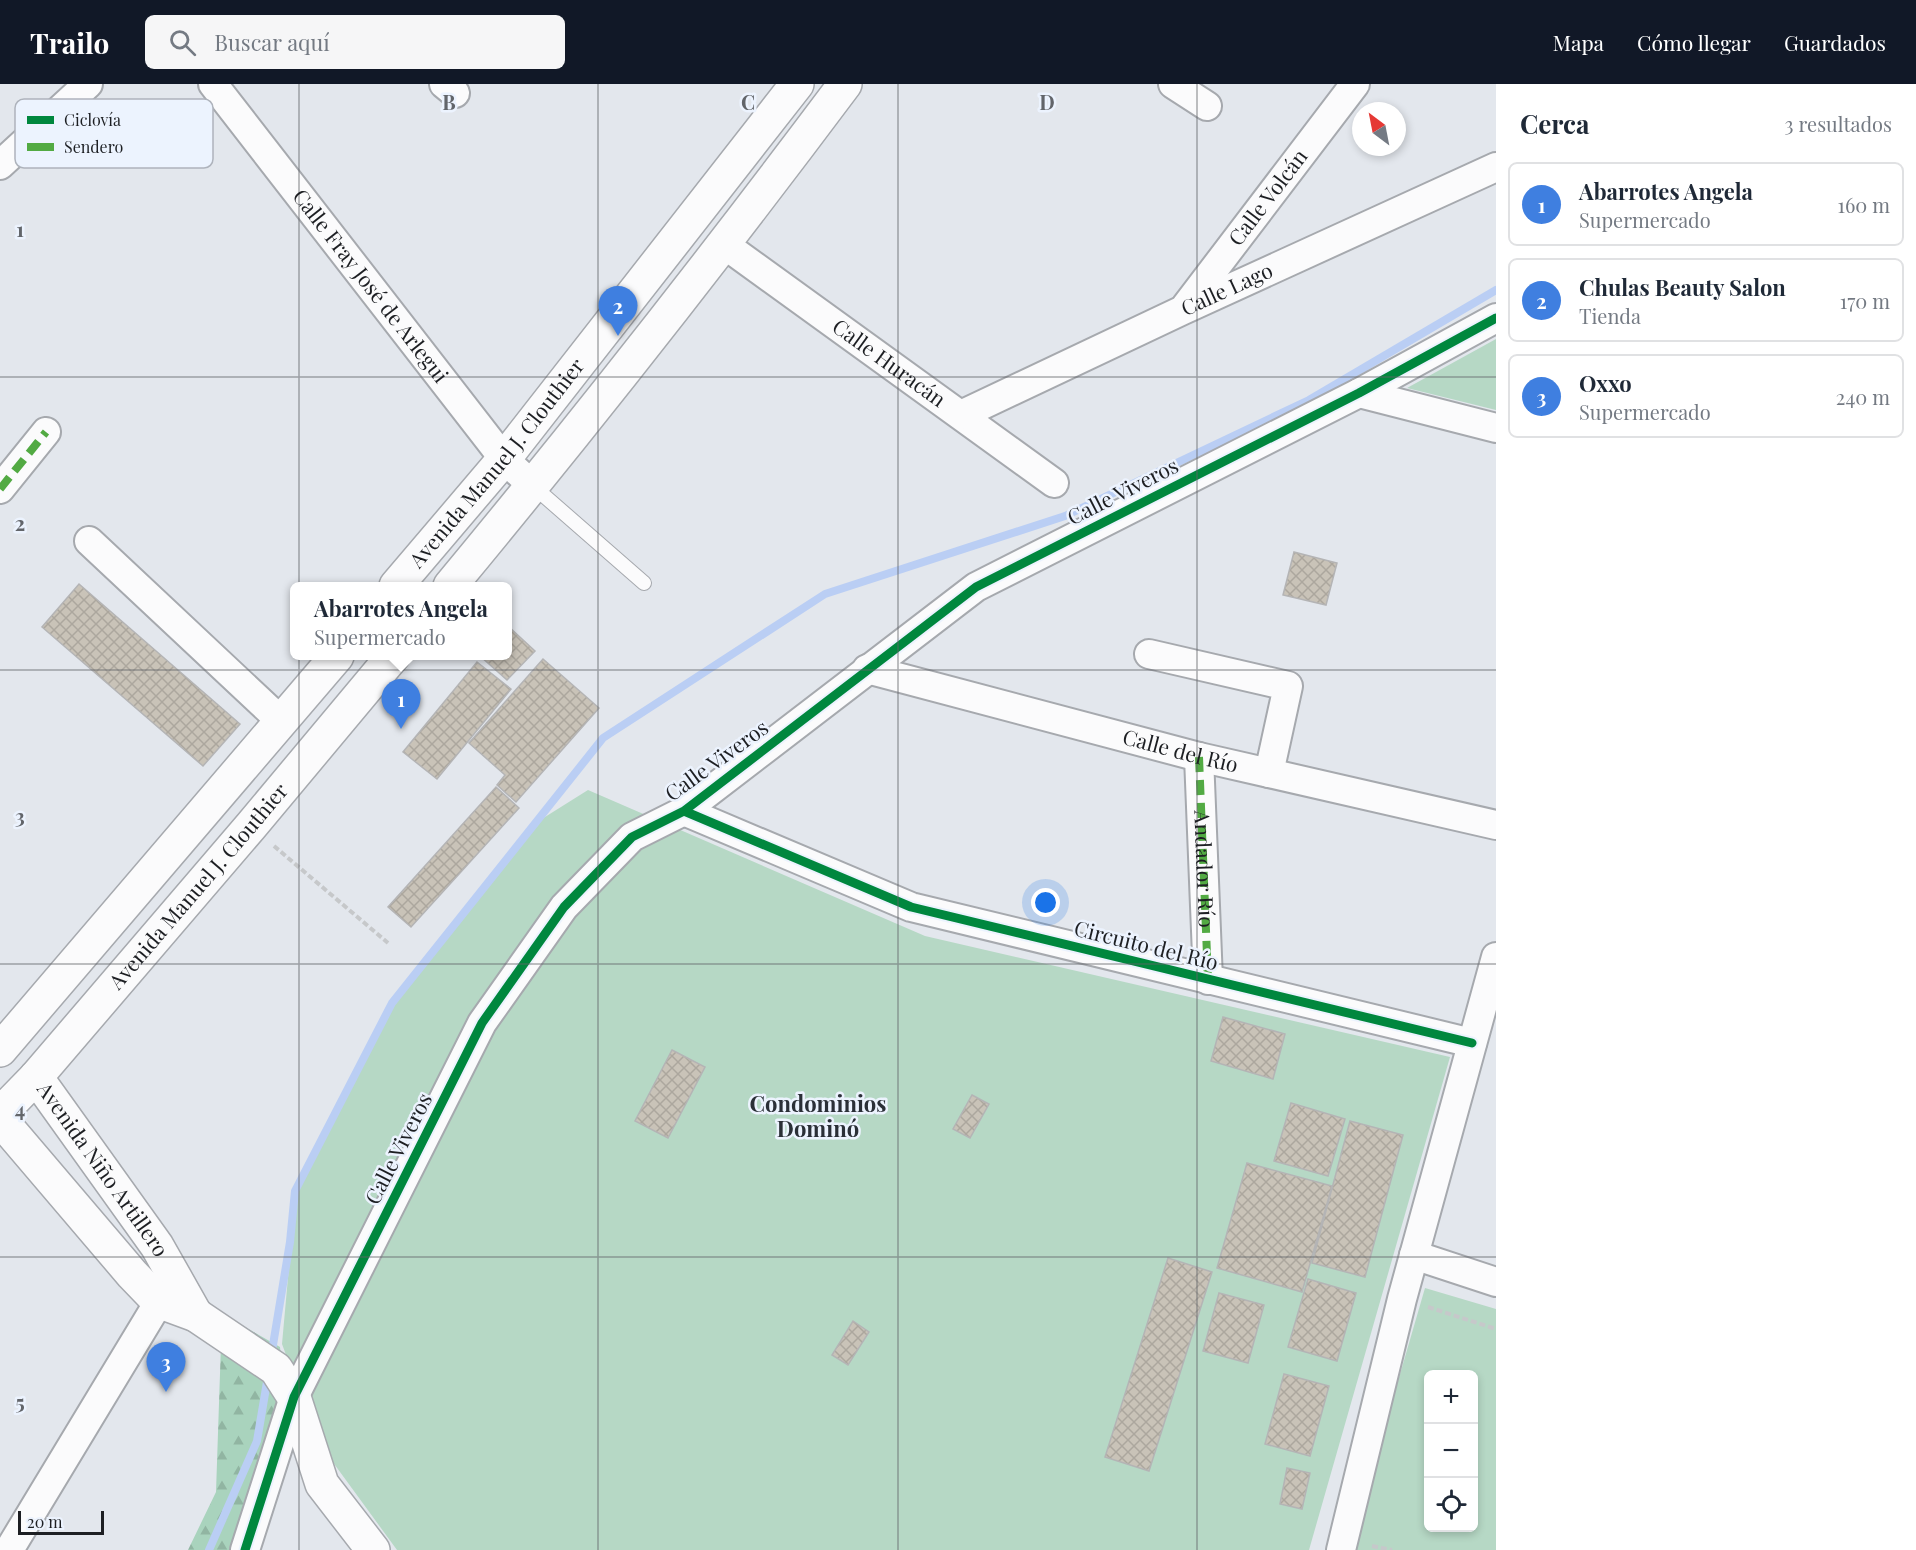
<!DOCTYPE html>
<html lang="es">
<meta charset="utf-8">
<style>
:root{--surface:#fff;--page:#f6f6f7;--text:#1f2937;--muted:#747a83;--line:#e0e1e3;--accent:#111827}
body{margin:0;font-family:"Playfair Display",serif;background:var(--page);color:var(--text)}
.controls{position:absolute;right:18px;bottom:18px;display:grid;overflow:hidden;border-radius:9px;box-shadow:0 3px 9px #0003}
.controls button{width:54px;height:54px;display:grid;place-items:center;padding:0;border:0;border-bottom:2px solid var(--line);background:var(--surface);color:var(--text);font:30px sans-serif}
.compass{position:absolute;left:1352px;top:18px;width:54px;height:54px;border-radius:50%;background:var(--surface);box-shadow:0 3px 9px #0003;rotate:328deg}
.scale{position:absolute;left:18px;bottom:15px;width:86px;box-sizing:border-box;padding-left:6px;border:3px solid #1d1f23;border-top:0;font-size:16px;line-height:21px;white-space:nowrap;color:#1d1f23;-webkit-text-stroke:4px #ecf3fe;paint-order:stroke}
.you{position:absolute;left:1046px;top:819px;width:21px;height:21px;margin:-15px;border:4px solid #fff;border-radius:50%;background:#1a73e8;box-shadow:0 0 0 9px #1a73e833}
.badge{display:grid;place-items:center;width:39px;height:39px;border-radius:50%;background:var(--accent);color:#fff;font-size:20px;font-weight:700}
.pin{position:absolute;translate:-50% -50px;filter:drop-shadow(0 2px 3px #0008)}
.pin::after{content:'';position:absolute;top:32px;width:21px;height:18px;background:inherit;clip-path:polygon(0 0,100% 0,50% 100%)}
.popup{position:absolute;left:290px;top:498px;width:222px;height:78px;box-sizing:border-box;display:grid;place-content:center;border-radius:9px;background:var(--surface);filter:drop-shadow(0 2px 4px #0005);font-size:20px;white-space:nowrap;color:var(--muted)}
.popup b{font-size:22px;color:var(--text)}
.popup::after{content:'';position:absolute;left:50%;top:100%;margin-left:-12px;border:12px solid transparent;border-top-color:var(--surface)}
.list{margin:0;padding:0;list-style:none}
h2{display:flex;justify-content:space-between;align-items:center;height:78px;margin:0;padding:0 24px;font-size:26px}
h2 small{font-size:20px;font-weight:400;color:var(--muted)}
.list li{display:grid;grid-template-columns:39px 1fr auto;gap:18px;align-items:center;box-sizing:border-box;height:84px;margin:0 12px 12px;padding:0 12px;border:2px solid var(--line);border-radius:9px}
.list b{display:block;font-size:22px;white-space:nowrap}
.list p{margin:0;font-size:20px;white-space:nowrap;color:var(--muted)}
.list em{font-size:20px;font-style:normal;color:var(--muted)}
.icon{flex:none;width:33px;height:33px;fill:none;stroke:currentColor;stroke-width:2;stroke-linecap:round;stroke-linejoin:round}
.map{position:relative;flex:none;width:1496px;height:1466px;overflow:hidden}
header{display:flex;align-items:center;gap:36px;box-sizing:border-box;height:84px;padding:0 30px;background:var(--accent);color:#fff}
header strong{font-size:28px}
nav{display:flex;gap:33px;margin-inline-start:auto;font-size:21px}
.search{width:420px;height:54px;background:var(--page);display:flex;align-items:center;gap:15px;box-sizing:border-box;padding:0 21px;border-radius:9px;color:var(--muted);font-size:22px}
main{display:flex}
aside{flex:1;background:var(--surface)}
.map>svg:first-child{display:block}
.forest{fill:url(#forest-firs)}
.green{fill:#b6d8c5;fill-rule:evenodd}
.lines{fill:none;stroke-linecap:round;stroke-linejoin:round}
.stream{stroke:#bacef4;stroke-width:8}
.building{fill:url(#building-cross-hatch);stroke:#b4b4b5;stroke-width:1.5}
.service-casing{stroke:#a6a9ae;stroke-width:16}
.minor-casing{stroke:#a6a9ae;stroke-width:32}
.tertiary-casing{stroke:#a6a9ae;stroke-width:36}
.secondary-casing{stroke:#a6a9ae;stroke-width:36}
.path{stroke:#c6c8ca;stroke-width:4;stroke-dasharray:6 3;stroke-linecap:butt}
.service{stroke:#fbfbfc;stroke-width:14}
.minor{stroke:#fbfbfc;stroke-width:28}
.tertiary{stroke:#fbfbfc;stroke-width:33}
.secondary{stroke:#fbfbfc;stroke-width:33}
.quiet{stroke:#52aa43;stroke-width:8;stroke-dasharray:15 8;stroke-linecap:butt}
.cycleway-casing{stroke:#ecf3fe;stroke-width:13}
.cycleway{stroke:#00873e;stroke-width:9}
.grid{fill:none;stroke:#62656a;stroke-width:1.5;stroke-opacity:0.55}
.labels{text-anchor:middle;stroke-width:5;stroke-linejoin:round;paint-order:stroke}
.street-label{font-size:21px;fill:#1d1f23;stroke:#ecf3fe}
.neighbourhood-label{font-size:22px;font-weight:bold;fill:#2a2f37;stroke:#ecf3fe}
.key{fill:#ecf3fe;stroke:#aeb3bc;stroke-width:1.5}
.key-label{font-size:16px;fill:#1d1f23}
.grid-label{font-size:20px;text-anchor:middle;font-weight:bold;fill:#62656a;stroke:#ecf3fe;stroke-width:5;stroke-linejoin:round;paint-order:stroke}
</style>
<header>
<strong>Trailo</strong>
<div class="search"><svg class="icon" aria-label="search" viewBox="0 0 24 24"><circle cx="10" cy="10" r="6"/><path d="M15 15l6 6"/></svg>Buscar aquí</div>
<nav><a>Mapa</a><a>Cómo llegar</a><a>Guardados</a></nav>
</header>
<main>
<div class="map">
<svg width="1496" height="1466" viewBox="0 0 1496 1466">
<defs>
<pattern id="forest-firs" width="22" height="20" patternUnits="userSpaceOnUse" patternTransform="scale(1.5)"><rect width="22" height="20" fill="#a9d3bd"/><path d="M5 1l3.5 6h-7zM16 11l3.5 6h-7z" fill="#91b5a2"/></pattern>
<pattern id="building-cross-hatch" width="8" height="8" patternUnits="userSpaceOnUse" patternTransform="scale(1.5)"><rect width="8" height="8" fill="#c9c3b8"/><path d="M0 0l8 8M0 8l8-8" fill="none" stroke="#aca79e"/></pattern>
</defs>
<rect width="100%" height="100%" fill="#e3e7ed"/>
<path class="forest" d="M222 1230 280 1263 287 1329 235 1466H188L216 1408Z"/>
<path class="green" d="M1496 255V326L1407 304Z
M588 706 925 852 1450 973 1309 1466H397L332 1377 306 1325 282 1260 296 1105 394 917 537 738Z
M1425 1204 1496 1225V1466H1349ZM1428 1290H1474V1444H1428Z"/>
<g class="lines">
<path class="stream" d="M271 1273 290 1158 295 1107 392 919 603 654 825 510 1065 432 1309 316 1496 206
M209 1466 257 1357 268 1292"/>
</g>
<path class="building" d="M1294 468 1337 479 1326 521 1283 511Z
M79 500 240 640 203 682 42 543Z
M508 542 535 567 507 596 480 572H508Z
M543 575 599 624 516 718 497 701 505 691 469 659Z
M477 578 511 605 437 695 403 668Z
M496 703 519 724 411 843 388 823Z
M1223 933 1285 950 1273 995 1211 977Z
M672 966 705 983 668 1054 635 1037Z
M972 1011 989 1020 970 1054 953 1045Z
M1291 1019 1345 1035 1328 1092 1274 1077Z
M1350 1037 1403 1051 1365 1193 1312 1179Z
M1247 1079 1332 1102 1302 1208 1217 1184Z
M1168 1174 1212 1188 1149 1387 1105 1373Z
M1308 1195 1356 1209 1337 1277 1288 1263Z
M1219 1209 1264 1221 1248 1279 1203 1267Z
M853 1237 869 1248 848 1281 832 1271Z
M1284 1290 1329 1302 1310 1372 1265 1360Z
M1287 1384 1310 1389 1302 1425 1280 1420Z"/>
<g class="lines">
<defs>
<path id="service" d="M533 402 644 499"/>
<g id="minor">
<path id="s1" d="M213 0 504 375 533 402"/>
<path d="M444 0 455 9"/>
<path d="M1173 0 1207 22"/>
<path d="M0 81 88 0"/>
<path id="s2" d="M725 161 1054 399"/>
<path id="s3" d="M1186 222 1355 0"/>
<path d="M1359 309 1496 344"/>
<path id="s4" d="M961 331 1183 226 1496 83"/>
<path d="M0 405 46 348"/>
<path d="M89 457 281 637"/>
<path d="M1149 570 1288 602 1269 689"/>
<path id="s5" d="M867 585 1199 673 1496 741"/>
<path d="M1199 673 1208 896"/>
<path d="M684 727 911 823 1472 959"/>
<path d="M1414 1171 1496 1198"/>
<path d="M9 1466 171 1198"/>
<path d="M245 1466 294 1313 482 939 564 823 632 753 684 727 976 503 1359 309 1496 234"/>
<path d="M1341 1466 1402 1215 1496 873"/>
</g>
<g id="tertiary">
<path id="s6" d="M36 993 157 1162 196 1231"/>
<path d="M0 1035 132 1190 158 1217 196 1231 276 1285 294 1313 322 1400 373 1466"/>
</g>
<g id="secondary">
<path id="s7" d="M396 502 504 375 797 0"/>
<path d="M450 502C586 338 717 171 845 0"/>
<path d="M0 966 337 572"/>
<path id="s8" d="M0 1030 36 993 251 742 393 572"/>
</g>
</defs>
<use href="#service" class="service-casing"/>
<use href="#minor" class="minor-casing"/>
<use href="#tertiary" class="tertiary-casing"/>
<use href="#secondary" class="secondary-casing"/>
<path class="path" d="M274 762 388 859
M1428 1223 1496 1245
M1372 1462 1392 1466"/>
<use href="#service" class="service"/>
<use href="#minor" class="minor"/>
<use href="#tertiary" class="tertiary"/>
<use href="#secondary" class="secondary"/>
<g class="quiet">
<path d="M0 405 46 348"/>
<path id="s9" d="M1199 673 1208 896"/>
</g>
<defs>
<path id="cycleway" d="M684 727 911 823 1472 959
M245 1466 294 1313 482 939 564 823 632 753 684 727 976 503 1359 309 1496 234"/>
</defs>
<use href="#cycleway" class="cycleway-casing"/>
<use href="#cycleway" class="cycleway"/>
</g>
<path class="grid" d="M299 0V1466M598 0V1466M898 0V1466M1197 0V1466M0 293H1496M0 586H1496M0 880H1496M0 1173H1496"/>
<g class="labels">
<g class="street-label">
<text dy="7" stroke="none"><textPath href="#s3" startOffset="136">Calle Volcán</textPath></text>
<text dy="7" stroke="none"><textPath href="#s1" startOffset="256">Calle Fray José de Arlegui</textPath></text>
<text dy="7" stroke="none"><textPath href="#s4" startOffset="294">Calle Lago</textPath></text>
<text dy="7" stroke="none"><textPath href="#s2" startOffset="202">Calle Huracán</textPath></text>
<text dy="7" stroke="none"><textPath href="#s7" startOffset="159">Avenida Manuel J. Clouthier</textPath></text>
<text transform="translate(1123 408) rotate(-27)" y="7">Calle Viveros</text>
<text dy="7" stroke="none"><textPath href="#s5" startOffset="324">Calle del Río</textPath></text>
<text transform="translate(717 677) rotate(-36)" y="7">Calle Viveros</text>
<text dy="7" stroke="none"><textPath href="#s9" startOffset="112">Andador Río</textPath></text>
<text dy="7" stroke="none"><textPath href="#s8" startOffset="302">Avenida Manuel J. Clouthier</textPath></text>
<text transform="translate(1146 862) rotate(14)" y="7">Circuito del Río</text>
<text transform="translate(399 1065) rotate(-63)" y="7">Calle Viveros</text>
<text dy="7" stroke="none"><textPath href="#s6" startOffset="114">Avenida Niño Artillero</textPath></text>
</g>
<g class="neighbourhood-label">
<text x="818" y="1028">Condominios<tspan x="818" dy="25">Dominó</tspan></text>
</g>
</g>
<rect x="15" y="15" width="198" height="69" rx="9" class="key"/>
<rect x="27" y="32" width="27" height="8" fill="#00873e"/>
<rect x="27" y="59" width="27" height="8" fill="#52aa43"/>
<g class="key-label">
<text x="64" y="42">Ciclovía</text>
<text x="64" y="69">Sendero</text>
</g>
<g class="grid-label">
<text x="449" y="26">B</text>
<text x="748" y="26">C</text>
<text x="1047" y="26">D</text>
<text x="20" y="153">1</text>
<text x="20" y="447">2</text>
<text x="20" y="740">3</text>
<text x="20" y="1033">4</text>
<text x="20" y="1326">5</text>
</g>
</svg>
<div class="controls">
<button>+</button>
<button>−</button>
<button><svg class="icon" aria-label="locate" viewBox="0 0 24 24"><circle cx="12" cy="12" r="6"/><path d="M12 2v4M12 18v4M2 12h4M18 12h4"/></svg></button>
</div>
<svg class="compass" viewBox="-18 -18 36 36"><path d="M0-13l5 13h-10z" fill="#e53935"/><path d="M0 13l5-13h-10z" fill="#747a83"/></svg>
<div class="scale">20 m</div>
<div class="you"></div>
<div class="pin badge" style="left:401px;top:645px;background:#3f7fe0">1</div>
<div class="popup"><b>Abarrotes Angela</b>Supermercado</div>
<div class="pin badge" style="left:618px;top:252px;background:#3f7fe0">2</div>
<div class="pin badge" style="left:166px;top:1308px;background:#3f7fe0">3</div>
</div>
<aside>
<h2>Cerca<small>3 resultados</small></h2>
<ul class="list">
<li><span class="badge" style="background:#3f7fe0">1</span><div><b>Abarrotes Angela</b><p>Supermercado</p></div><em>160 m</em></li>
<li><span class="badge" style="background:#3f7fe0">2</span><div><b>Chulas Beauty Salon</b><p>Tienda</p></div><em>170 m</em></li>
<li><span class="badge" style="background:#3f7fe0">3</span><div><b>Oxxo</b><p>Supermercado</p></div><em>240 m</em></li>
</ul>
</aside>
</main>
